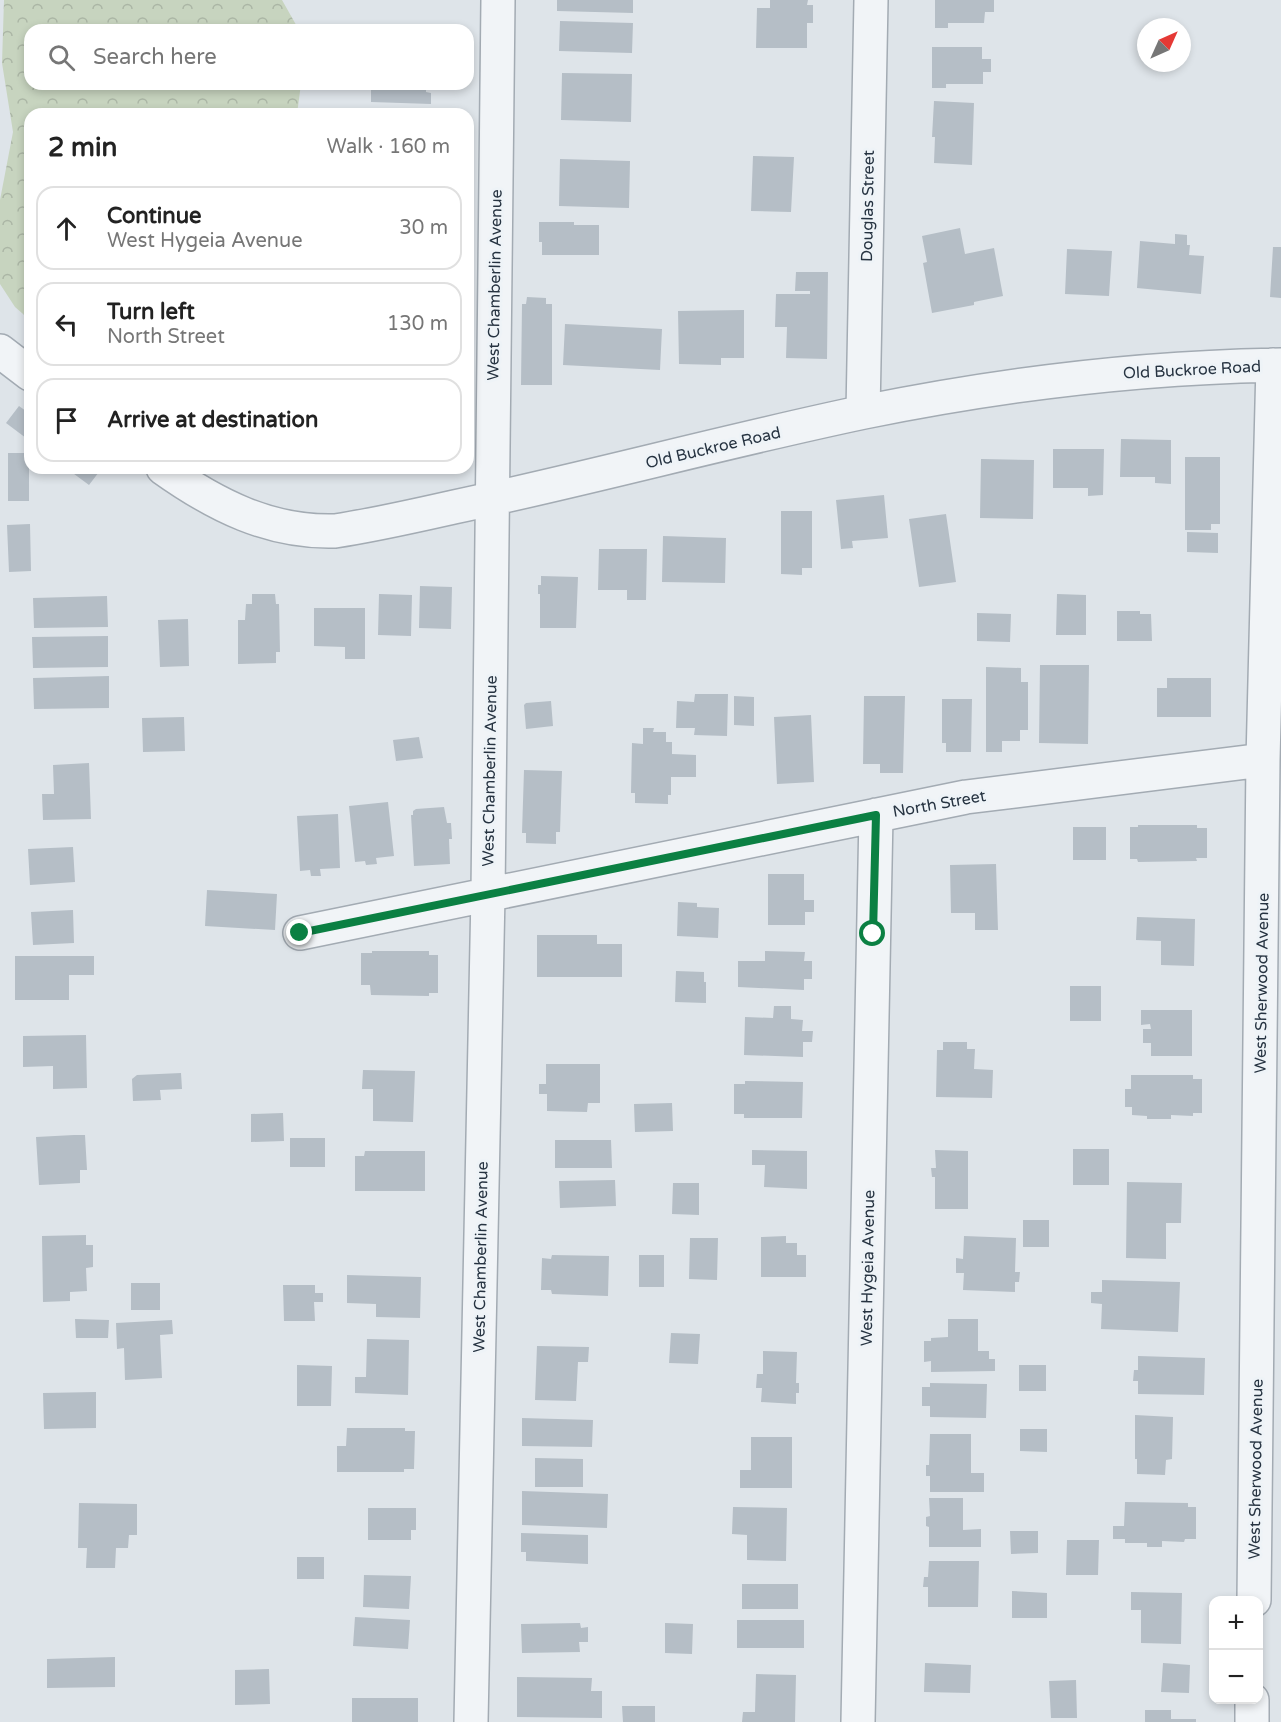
<!DOCTYPE html>
<meta charset="utf-8">
<style>
:root{--surface:#fff;--page:#f2f2f2;--text:#222;--muted:#767676;--line:#e0e0e0}
body{margin:0;font-family:"Varela Round",sans-serif;background:var(--page);color:var(--text)}
.controls{position:absolute;right:18px;bottom:18px;display:grid;overflow:hidden;border-radius:12px;box-shadow:0 3px 9px #0003}
.controls button{width:54px;height:54px;display:grid;place-items:center;padding:0;border:0;border-bottom:2px solid var(--line);background:var(--surface);color:var(--text);font:30px sans-serif}
.compass{position:absolute;left:1137px;top:18px;width:54px;height:54px;border-radius:50%;background:var(--surface);box-shadow:0 3px 9px #0003;rotate:45deg}
.stop{position:absolute;width:18px;height:18px;margin:-14px;border:4px solid #0b8043;border-radius:50%;background:#fff}
.stop.end{background:#0b8043;border-color:#fff;box-shadow:0 2px 6px #0008}
.list{margin:0;padding:0;list-style:none}
h2{display:flex;justify-content:space-between;align-items:center;height:78px;margin:0;padding:0 24px;font-size:26px}
h2 small{font-size:20px;font-weight:400;color:var(--muted)}
.list li{display:grid;grid-template-columns:39px 1fr auto;gap:18px;align-items:center;box-sizing:border-box;height:84px;margin:0 12px 12px;padding:0 12px;border:2px solid var(--line);border-radius:18px}
.list b{display:block;font-size:22px;white-space:nowrap}
.list p{margin:0;font-size:20px;white-space:nowrap;color:var(--muted)}
.list em{font-size:20px;font-style:normal;color:var(--muted)}
.icon{flex:none;width:33px;height:33px;fill:none;stroke:currentColor;stroke-width:2;stroke-linecap:round;stroke-linejoin:round}
.map{position:relative;flex:none;width:1281px;height:1722px;overflow:hidden}
.search{position:absolute;background:var(--surface);box-shadow:0 3px 9px #0003;left:24px;top:24px;width:450px;height:66px;display:flex;align-items:center;gap:15px;box-sizing:border-box;padding:0 21px;border-radius:18px;color:var(--muted);font-size:22px}
.panel{position:absolute;background:var(--surface);box-shadow:0 3px 9px #0003;left:24px;top:108px;width:450px;height:366px;border-radius:18px}
.map>svg:first-child{display:block}
.forest{fill:url(#forest-crowns)}
.building{fill:#b5bec6}
.lines{fill:none;stroke-linecap:round;stroke-linejoin:round}
.minor-casing{stroke:#a3abb3;stroke-width:36}
.minor{stroke:#f1f4f7;stroke-width:33}
.route{stroke:#0b8043;stroke-width:8}
.labels{text-anchor:middle;stroke-width:6;stroke-linejoin:round;paint-order:stroke}
.street-label{font-size:16px;fill:#263341;stroke:#eef3f7}
</style>
<div class="map">
<svg width="1281" height="1722" viewBox="0 0 1281 1722">
<defs>
<pattern id="forest-crowns" width="20" height="18" patternUnits="userSpaceOnUse" patternTransform="scale(1.5)"><rect width="20" height="18" fill="#c7d4bf"/><path d="M2 6a3 3 0 1 1 6 0M12 15a3 3 0 1 1 6 0" fill="none" stroke="#abb6a5"/></pattern>
</defs>
<rect width="100%" height="100%" fill="#dee4e9"/>
<path class="forest" d="M4 0H282L299 30H30V84H301L297 114H30V320L15 307 0 284V200L13 132 2 63Z"/>
<path class="building" d="M557 0H633V13L557 11Z
M770 0H808L807 5H813V23H807V48H756L757 8H770Z
M935 0H994V12H985L984 23H948V28H935Z
M560 21 633 23 632 53 559 51Z
M932 47H982V59H991V72H983V84H946V88H932Z
M562 73 632 74 631 122 561 120Z
M371 84H426V92L431 93V104L371 102Z
M934 101 974 103 972 165 934 163 935 137H932Z
M753 156 794 157 791 212 751 211Z
M560 159 630 161 629 208 559 206Z
M539 222H574V225H599V255H542V242H539Z
M960 228 965 254 994 248 1003 296 974 302V305L932 313 923 263 927 262 922 236Z
M1175 234 1187 235V245H1190L1189 255 1204 256 1201 294 1137 288 1140 241 1175 244Z
M1273 247H1281V298L1270 297Z
M1067 249 1112 251 1109 296 1065 294Z
M796 272H828L827 359 786 358 787 327H775L776 294H810V291H795Z
M527 297 546 298V304H552V385H521L522 304H526Z
M744 310V358H721V365L679 364 678 311Z
M565 324 662 329 660 370 563 365Z
M19 406 30 414V441L6 423Z
M1121 439 1171 440V484L1155 483V477H1120Z
M1053 449H1104L1103 495 1088 496V488H1053Z
M8 453H29V501H8Z
M1185 457H1220V524H1211V530H1185Z
M981 459 1034 460 1033 519 980 518Z
M66 468H102L89 485Z
M884 495 888 538 852 541 853 548 841 549 836 500Z
M781 511H812V568H802V575L781 574Z
M946 514 956 582 919 587 909 519Z
M30 524 31 571 9 572 7 525Z
M1187 532 1218 533V553L1187 552Z
M663 536 726 538 725 583 662 582Z
M599 549H647L646 600H627V590H598Z
M541 576 578 577 576 628H540V594H538V585H541Z
M420 586 452 587 451 629 419 628Z
M252 594H275L276 604H279L280 652H276V663L238 664V620H245L246 604H252Z
M379 594 412 595 411 636 378 635Z
M1057 594 1086 595V635H1056Z
M107 596 108 627 34 628 33 598Z
M314 608H365V659H345V647L314 646Z
M1117 611H1140V614H1151L1152 641H1117Z
M977 613 1011 614 1010 642 977 641Z
M188 619 189 666 160 667 158 620Z
M108 636V667L33 668 32 637Z
M1040 665H1089L1088 744 1039 743Z
M986 667 1021 668V682H1028V730H1020V741H1002V752H986Z
M109 676V708L34 709 33 678Z
M1167 678H1211V717H1157V688H1167Z
M695 694H728L727 736 694 735 695 728H676L677 701 694 702Z
M734 696 754 697V726L734 725Z
M864 696H905L903 773H880V764H863Z
M942 699H972L971 752H946V743H942Z
M551 701 553 726 526 729 524 705 526 703Z
M811 715 814 782 777 784 774 717Z
M184 717 185 751 143 752 142 718Z
M643 728H654L653 732H666V742H672V754L696 755V777H671V795H668V804L635 803V793H631L632 743 643 744Z
M419 737 423 758 396 761 393 740Z
M89 763 91 819 43 820 42 794H54L53 765Z
M524 770 562 771 560 832H556V844L526 843V833H522Z
M388 802 394 856 376 858 377 864 366 865 365 861 355 862 349 806Z
M444 807 447 823H451L452 839H449L450 864 414 866 411 815H413V811L416 809Z
M338 814 340 868 320 869 321 876H311L310 870 300 871 297 816Z
M1138 825H1197V828H1207V858H1196L1197 861 1138 862 1137 859H1130V827H1138Z
M1073 827H1106V860H1073Z
M73 847 75 882 30 885 28 849Z
M996 864 998 930H975V913H951L950 865Z
M768 874H804V900H814V912H805V925H768Z
M207 890 277 894 275 930 205 926Z
M678 902 697 903V907L719 908 718 938 677 936Z
M73 910 74 943 33 945 31 912Z
M1137 917 1195 919 1194 966 1161 965V941L1136 940Z
M537 935H597V944H622V977H537Z
M372 951H429V955H438V993H429V996L371 995 370 985H361V953H372Z
M765 951 805 952 804 961H812V979H804V990L738 987V961H765Z
M15 956H94V975H69V1000H15Z
M676 971 704 972V982H706V1003L675 1002Z
M1070 986H1101V1021H1070Z
M774 1006H791V1019L803 1020 802 1031H813L812 1042H803V1057L744 1055 745 1017 773 1018Z
M1141 1010H1192V1056H1151V1043H1143V1029H1151L1150 1024 1141 1025Z
M86 1035 87 1088 53 1089V1066L23 1067V1036Z
M943 1042H967V1049H975L974 1069 993 1070 992 1098 936 1097 937 1050H943Z
M546 1064H600V1103H588L587 1112 547 1111V1094H539V1084H546Z
M363 1070 415 1071 413 1122 373 1121V1089H362Z
M181 1073 182 1089 160 1090 161 1100 133 1101 132 1079 137 1075Z
M1131 1075H1193V1079H1202V1113H1193V1116L1171 1115V1119H1147V1116L1132 1115V1107H1125V1089H1131Z
M745 1081 803 1082 802 1118H744V1114H734V1084H745Z
M672 1103 673 1131 635 1132 634 1104Z
M283 1113 284 1141 251 1142V1114Z
M74 1135H85L87 1170H80V1183L39 1185 36 1137Z
M290 1138H325V1167H290Z
M555 1140H611L612 1168H555Z
M1073 1149H1109V1185H1073Z
M752 1150 807 1151V1189L764 1187 765 1165H752Z
M935 1150 968 1151V1209H935V1177H932L931 1168H936Z
M365 1151H425V1191H355V1156H364Z
M615 1180 616 1206 560 1208 559 1181Z
M1127 1182 1182 1183 1181 1223H1166V1259L1126 1258Z
M673 1183H699V1215L672 1214Z
M1023 1220H1049V1247H1023Z
M86 1235V1245H93V1267L86 1268 87 1291 70 1292V1301L43 1302 42 1236Z
M786 1236V1243H797V1255H806V1277H761V1237Z
M964 1236 1016 1238 1015 1272H1020L1019 1282H1015V1292L963 1290 964 1273H956V1258L963 1259Z
M690 1238H718L717 1280 689 1279Z
M552 1255 609 1256 608 1296 552 1294 551 1290H541L542 1258 551 1259Z
M639 1255H664V1287H639Z
M347 1275 421 1277 420 1318 376 1317V1304L347 1303Z
M1102 1280 1180 1282 1178 1332 1101 1329 1102 1304 1091 1303V1292H1102Z
M131 1283H160V1310H131Z
M283 1285H315V1293H323V1302H314L315 1321H284Z
M75 1319 109 1320 108 1338H76Z
M948 1319H978V1351H989V1359H995V1371L931 1372V1361L924 1362V1341H931V1338L948 1337Z
M172 1320 173 1334 160 1335 162 1378 125 1380 124 1348 117 1349 116 1323Z
M671 1333 700 1334 698 1364 669 1363Z
M367 1339 409 1340 408 1395 355 1393V1377H366Z
M537 1346 589 1347 588 1362H578L576 1401 535 1400Z
M763 1351 797 1352 796 1383H799V1393H796V1404L761 1402 762 1388H756L757 1374H763Z
M1138 1356 1205 1358 1204 1395 1138 1394V1381H1133L1134 1370H1138Z
M297 1365 332 1366 331 1406H297Z
M1019 1365H1046V1391H1019Z
M930 1383 987 1384 986 1418 930 1417V1406H922V1387H930Z
M96 1392V1428L44 1429 43 1393Z
M1135 1415 1173 1417 1172 1459 1166 1460 1165 1475 1137 1474V1459H1135Z
M522 1418 593 1420 592 1447 522 1446Z
M347 1428H405V1431H415L414 1469H404V1472H337V1446H346Z
M1020 1429H1047V1452L1020 1451Z
M930 1434H971V1473H984V1492H930V1476H926V1465H929Z
M751 1437H792V1488H740V1470H751Z
M535 1458 583 1459V1487H535Z
M522 1491 608 1494 607 1528 522 1525Z
M929 1498H963V1530L981 1529V1547H929V1527L926 1526V1517L930 1516Z
M1125 1502 1188 1503V1507H1196V1539H1185L1184 1542 1162 1541V1547H1147V1543H1125V1539H1113V1526H1124Z
M79 1503 137 1504V1535H129L128 1548H116L115 1568H86L87 1548H78Z
M733 1507 787 1508 786 1561 747 1560V1535L732 1534Z
M368 1508H416V1530H411V1540H368Z
M1010 1531H1038V1553L1011 1554Z
M521 1533 588 1535V1564L526 1561V1552H521Z
M1067 1540H1099L1098 1575H1066Z
M297 1557H324V1579H297Z
M929 1561H979L978 1607H928V1587H923L924 1577H928Z
M364 1575 411 1576 409 1609 363 1607Z
M742 1584H798V1609H742Z
M1012 1591 1047 1593V1618H1012Z
M1131 1592 1182 1593 1181 1644 1141 1643V1610H1131Z
M355 1617 410 1620 408 1649 353 1646Z
M737 1620H804V1648H737Z
M580 1623 581 1628 588 1627V1642H579L580 1652 522 1653 521 1624Z
M665 1623 693 1624 692 1654 665 1653Z
M115 1657V1687L47 1688V1659Z
M925 1663 971 1665 970 1693 924 1692Z
M1163 1663 1190 1665 1189 1693 1161 1692Z
M269 1669 270 1704 235 1705V1670Z
M756 1674 796 1675 795 1722H742L743 1712H755Z
M517 1677 592 1678 591 1691H602V1718L517 1717Z
M1076 1680 1077 1718H1051L1049 1681Z
M352 1698H418V1722H352Z
M622 1706H655V1722H623Z
M1145 1710H1171V1719H1196V1722H1145Z"/>
<g class="lines">
<defs>
<path id="minor" d="M0 351 30 374
M863 412 871 0
M163 468C215 505 270 533 335 531 375 525 414 516 454 507 591 478 726 441 864 412 1002 384 1140 367 1281 365
M300 933 966 797 1263 760
M1254 1600 1263 760 1273 365
M471 1722 488 894 498 0
M858 1722 876 815
M1252 1722V1700"/>
</defs>
<use href="#minor" class="minor-casing"/>
<use href="#minor" class="minor"/>
</g>
<g class="lines">
<path class="route" d="M300 933 876 815 873 934"/>
</g>
<g class="labels">
<g class="street-label">
<text transform="translate(867 206) rotate(-89)" y="6">Douglas Street</text>
<text transform="translate(494 285) rotate(-89)" y="6">West Chamberlin Avenue</text>
<text transform="translate(1192 369) rotate(-3)" y="6">Old Buckroe Road</text>
<text transform="translate(713 447) rotate(-13)" y="6">Old Buckroe Road</text>
<text transform="translate(489 771) rotate(-89)" y="6">West Chamberlin Avenue</text>
<text transform="translate(939 803) rotate(-10)" y="6">North Street</text>
<text transform="translate(1261 983) rotate(-89)" y="6">West Sherwood Avenue</text>
<text transform="translate(480 1257) rotate(-89)" y="6">West Chamberlin Avenue</text>
<text transform="translate(867 1268) rotate(-89)" y="6">West Hygeia Avenue</text>
<text transform="translate(1255 1469) rotate(-89)" y="6">West Sherwood Avenue</text>
</g>
</g>
</svg>
<div class="controls">
<button>+</button>
<button>−</button>
</div>
<svg class="compass" viewBox="-18 -18 36 36"><path d="M0-13l5 13h-10z" fill="#e53935"/><path d="M0 13l5-13h-10z" fill="#767676"/></svg>
<div class="stop" style="left:873px;top:934px"></div>
<div class="stop end" style="left:300px;top:933px"></div>
<div class="search"><svg class="icon" aria-label="search" viewBox="0 0 24 24"><circle cx="10" cy="10" r="6"/><path d="M15 15l6 6"/></svg>Search here</div>
<section class="panel">
<h2>2 min<small>Walk · 160 m</small></h2>
<ul class="list">
<li><svg class="icon" aria-label="ahead" viewBox="0 0 24 24"><path d="M12 20V5M6 11l6-6 6 6"/></svg><div><b>Continue</b><p>West Hygeia Avenue</p></div><em>30 m</em></li>
<li><svg class="icon" aria-label="left" viewBox="0 0 24 24"><path d="M17 20v-9H6M10 6l-5 5 5 5"/></svg><div><b>Turn left</b><p>North Street</p></div><em>130 m</em></li>
<li><svg class="icon" aria-label="arrive" viewBox="0 0 24 24"><path d="M6 21V4h12l-3 4 3 4H6"/></svg><div><b>Arrive at destination</b></div></li>
</ul>
</section>
</div>
